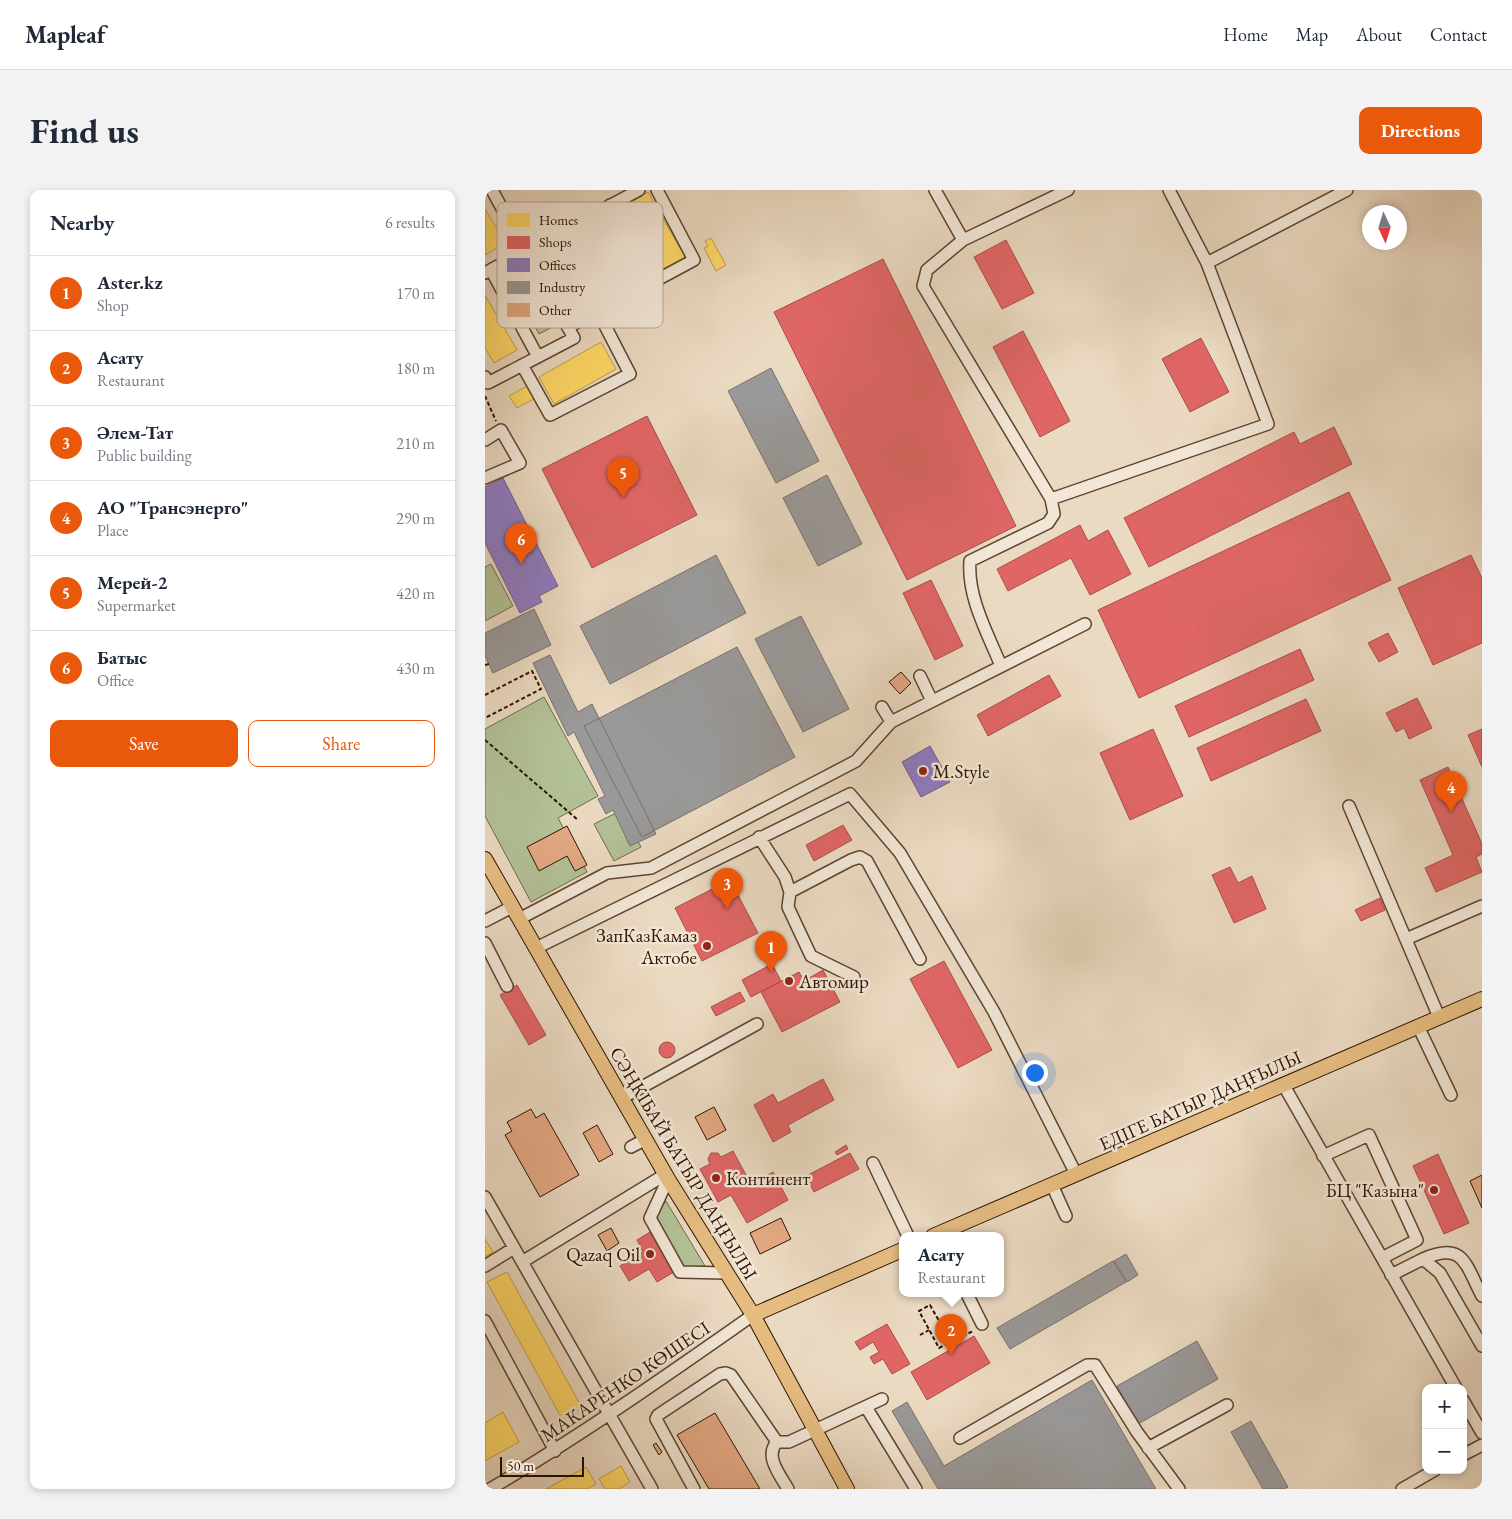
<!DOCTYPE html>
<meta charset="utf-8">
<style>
:root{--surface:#fff;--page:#f2f2f3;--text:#1f2937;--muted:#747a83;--line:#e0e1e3;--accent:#ea580c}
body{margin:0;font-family:"EB Garamond",serif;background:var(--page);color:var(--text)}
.controls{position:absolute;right:15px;bottom:15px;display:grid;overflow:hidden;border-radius:10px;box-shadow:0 2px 8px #0003}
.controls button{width:45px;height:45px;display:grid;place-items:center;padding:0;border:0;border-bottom:1px solid var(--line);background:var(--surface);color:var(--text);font:25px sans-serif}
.compass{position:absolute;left:877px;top:15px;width:45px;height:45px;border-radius:50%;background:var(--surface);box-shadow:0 2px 8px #0003;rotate:176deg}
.scale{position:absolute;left:15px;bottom:12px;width:84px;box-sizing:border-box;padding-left:5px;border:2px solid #2e1300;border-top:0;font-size:14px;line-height:18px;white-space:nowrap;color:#2e1300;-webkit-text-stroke:4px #f2e7d7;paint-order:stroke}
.you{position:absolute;left:549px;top:882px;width:18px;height:18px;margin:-12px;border:4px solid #fff;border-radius:50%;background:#1a73e8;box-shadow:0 0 0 8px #1a73e833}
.badge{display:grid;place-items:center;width:32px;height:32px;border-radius:50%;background:var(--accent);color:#fff;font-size:16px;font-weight:700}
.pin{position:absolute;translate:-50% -41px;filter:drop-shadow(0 1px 2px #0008)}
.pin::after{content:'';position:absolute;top:26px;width:18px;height:15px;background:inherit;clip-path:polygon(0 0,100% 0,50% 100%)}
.popup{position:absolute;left:414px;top:1042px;width:105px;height:65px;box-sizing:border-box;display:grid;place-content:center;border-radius:10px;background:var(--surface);filter:drop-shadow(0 1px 4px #0005);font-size:16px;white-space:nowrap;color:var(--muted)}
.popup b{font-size:19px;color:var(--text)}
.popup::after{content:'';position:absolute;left:50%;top:100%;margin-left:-10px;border:10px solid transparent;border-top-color:var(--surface)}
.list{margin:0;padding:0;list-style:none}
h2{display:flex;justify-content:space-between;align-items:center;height:65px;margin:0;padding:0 20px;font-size:21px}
h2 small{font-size:16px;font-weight:400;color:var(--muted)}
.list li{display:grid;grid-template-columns:32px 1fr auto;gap:15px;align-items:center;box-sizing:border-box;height:75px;padding:0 20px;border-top:1px solid var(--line)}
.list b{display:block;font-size:19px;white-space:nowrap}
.list p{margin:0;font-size:16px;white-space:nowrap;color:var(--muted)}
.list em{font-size:16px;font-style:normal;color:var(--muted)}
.actions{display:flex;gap:10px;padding:15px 20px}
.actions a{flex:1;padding:11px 0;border:1px solid var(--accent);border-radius:10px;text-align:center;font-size:18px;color:var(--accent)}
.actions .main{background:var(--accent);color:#fff}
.map{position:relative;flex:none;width:997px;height:1299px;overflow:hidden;border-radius:10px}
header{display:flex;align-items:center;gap:30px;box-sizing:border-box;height:70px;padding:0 25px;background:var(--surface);border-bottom:1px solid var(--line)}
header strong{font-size:24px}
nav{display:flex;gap:28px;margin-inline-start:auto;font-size:18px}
.intro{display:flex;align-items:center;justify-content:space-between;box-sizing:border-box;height:120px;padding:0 30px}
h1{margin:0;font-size:35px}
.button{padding:12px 22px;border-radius:10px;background:var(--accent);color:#fff;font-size:18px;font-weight:700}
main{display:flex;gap:30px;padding:0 30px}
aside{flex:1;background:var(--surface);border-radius:10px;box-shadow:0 2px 8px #0003}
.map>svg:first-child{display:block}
.green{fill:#b3c197;stroke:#706a4c}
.homes{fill:#ffd966;stroke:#c09e47}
.shops{fill:#e06666;stroke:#ab4d47}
.offices{fill:#8e7cc3;stroke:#715c88}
.industry{fill:#999;stroke:#79716b}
.building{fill:#e4a983;stroke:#2e1300}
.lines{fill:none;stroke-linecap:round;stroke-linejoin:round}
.minor-casing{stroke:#5d4530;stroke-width:14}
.major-casing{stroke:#2e1300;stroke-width:16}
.path{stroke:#2e1300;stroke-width:2;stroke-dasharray:4 2.5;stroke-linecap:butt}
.minor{stroke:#f2e7d7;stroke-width:11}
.major{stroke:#e6bd81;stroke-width:14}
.poi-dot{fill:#8f2418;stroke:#f2e7d7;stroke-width:2}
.labels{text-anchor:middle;stroke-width:5;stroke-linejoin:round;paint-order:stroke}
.poi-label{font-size:19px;fill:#2e1300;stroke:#f2e7d7;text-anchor:start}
.street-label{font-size:19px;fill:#2e1300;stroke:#f2e7d7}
.key{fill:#f2e7d7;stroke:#b7a796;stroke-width:1}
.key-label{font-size:14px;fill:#2e1300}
</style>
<header>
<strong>Mapleaf</strong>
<nav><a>Home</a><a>Map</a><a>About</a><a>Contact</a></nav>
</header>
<div class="intro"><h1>Find us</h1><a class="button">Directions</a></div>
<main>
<aside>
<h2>Nearby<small>6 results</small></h2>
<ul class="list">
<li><span class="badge">1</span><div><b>Aster.kz</b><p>Shop</p></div><em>170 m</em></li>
<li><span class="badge">2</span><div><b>Асату</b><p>Restaurant</p></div><em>180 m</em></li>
<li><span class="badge">3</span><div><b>Әлем-Тат</b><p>Public building</p></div><em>210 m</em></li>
<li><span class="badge">4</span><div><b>АО &quot;Трансэнерго&quot;</b><p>Place</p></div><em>290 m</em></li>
<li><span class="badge">5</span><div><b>Мерей-2</b><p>Supermarket</p></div><em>420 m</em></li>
<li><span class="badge">6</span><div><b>Батыс</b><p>Office</p></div><em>430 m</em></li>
</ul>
<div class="actions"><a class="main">Save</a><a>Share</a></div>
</aside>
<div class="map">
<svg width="997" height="1299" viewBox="0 0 997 1299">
<rect width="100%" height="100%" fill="#ebdac2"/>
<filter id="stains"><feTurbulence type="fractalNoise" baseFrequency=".004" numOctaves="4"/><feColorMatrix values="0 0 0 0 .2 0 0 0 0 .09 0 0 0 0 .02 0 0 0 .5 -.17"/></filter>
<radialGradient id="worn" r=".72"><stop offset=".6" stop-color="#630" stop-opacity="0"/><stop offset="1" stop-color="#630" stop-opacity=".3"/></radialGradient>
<path class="green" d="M121 27 155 90 136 100 102 37Z
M41 72 75 133 54 144 20 83Z
M6 374 28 416 0 431V377Z
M59 507 113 606 73 628 102 682 46 712 0 626V539Z
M137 620 156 657 129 671 109 634Z
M181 1011 220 1076 198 1077 170 1027Z"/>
<path class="homes" d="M163 2 200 67 173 82 136 17Z
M0 19 20 53 0 65Z
M226 48 241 75 231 81 219 58 223 56 220 51Z
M84 49 117 110 92 124 58 63Z
M0 105 32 160 9 173 0 158Z
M116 152 131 179 69 214 54 187Z
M42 196 49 209 32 218 24 206Z
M0 1049 8 1062 0 1067Z
M22 1082 97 1218 77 1229 2 1092Z
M18 1222 34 1252 0 1271V1233Z
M136 1276 145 1292 134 1299H120L114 1289Z
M101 1277 111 1294 102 1299H61Z"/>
<path class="shops" d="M521 50 549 103 517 119 489 67Z
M398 69 531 336 422 390 289 122Z
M538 141 585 231 555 247 508 157Z
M716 148 744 202 705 222 677 169Z
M162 226 212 325 107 378 57 279Z
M849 237 867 274 664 377 639 328 809 242 815 254Z
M864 302 906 390 654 508 613 420Z
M595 335 603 351 623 340 646 384 605 405 586 368 523 401 512 379Z
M986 365 997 388V453L948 475 913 398Z
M446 390 478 456 450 470 418 403Z
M903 443 913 462 894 472 883 453Z
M815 459 829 490 704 547 690 516Z
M564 485 576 506 503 546 492 525Z
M932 508 947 538 924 549 919 538 911 542 901 523Z
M821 509 836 541 726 591 712 558Z
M668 539 698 606 645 630 615 563Z
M997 539V577L983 545Z
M963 577 997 654V664L991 667 997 682 951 702 940 678 968 665 935 590Z
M358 635 367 650 329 671 321 655Z
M745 677 753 693 767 686 781 719 749 733 727 685Z
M245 690 273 743 217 771 190 718Z
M895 708 900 720 876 731 870 720Z
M459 771 507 860 473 878 425 789Z
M287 774 296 791 266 807 257 790Z
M338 780 355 812 297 842 276 802 314 782 319 791Z
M32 795 61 845 44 855 15 805Z
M255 802 260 811 231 826 226 817Z
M174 860a8 8 0 1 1 16 0a8 8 0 1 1-16 0Z
M338 889 349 910 303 935 306 942 288 952 269 915 288 904 293 913Z
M361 955 363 959 352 965 350 962Z
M248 961 266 994 288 982 303 1010 262 1033 246 1005 233 1012 215 979 225 974 223 969 226 963H233L236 967Z
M365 963 374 979 329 1002 321 986Z
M953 964 984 1033 959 1044 928 976Z
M165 1042 189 1082 172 1092 164 1079 144 1091 135 1076 158 1062 152 1050Z
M402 1134 425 1174 407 1184 398 1169 389 1174 385 1167 394 1162 388 1152 375 1160 370 1152Z
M489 1146 505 1173 442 1210 426 1182Z"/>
<path class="offices" d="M18 288 73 396 54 406 57 412 35 423 0 353V297Z
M445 556 465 592 436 607 417 572Z"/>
<path class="industry" d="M286 178 334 271 291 293 243 201Z
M342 285 377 354 333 376 298 308Z
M231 365 261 423 125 494 95 436Z
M49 419 66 455 8 483 0 466V443Z
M316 426 364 519 318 542 270 449Z
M252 457 310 567 157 647 99 536Z
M65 465 93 522 107 514 171 644 145 656 128 620 121 624 113 609 120 606 89 542 83 546 48 473Z
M641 1064 653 1085 642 1092 629 1071Z
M628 1071 641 1092 525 1159 512 1138Z
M712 1151 733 1189 653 1234 632 1196Z
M607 1190 671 1299H453L407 1221 422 1212 459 1276Z
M766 1231 803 1297 799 1299H778L746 1242Z"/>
<path class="building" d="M416 482 426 493 415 504 404 492Z
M82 636 102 675 90 681 82 666 54 681 42 657Z
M229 917 241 940 222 950 210 927Z
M46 919 51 928 59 923 94 985 55 1007 20 945 27 941 22 932Z
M112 935 128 964 114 972 98 943Z
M997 985V1018L985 991Z
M296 1028 306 1049 275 1064 265 1043Z
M126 1038 134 1053 122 1061 113 1045Z
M230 1223 275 1299H224L192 1245Z
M171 1253 177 1262 174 1265 168 1255Z"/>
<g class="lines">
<defs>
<path id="minor" d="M7 0 40 61 89 35
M154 0 89 35 131 112 209 70 172 0
M450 0 478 50
M583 0 478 50 442 80 438 96 566 309 783 234 722 73
M684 0 722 73 862 0
M125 15 167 93
M6 80 53 167
M0 83 40 61 89 148 3 193 0 187
M83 137 131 112
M37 175 65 225 145 184 113 122
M0 250 16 240 35 273 0 288
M516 476C503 444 482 407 485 371L563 333 569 324 566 309
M435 486 447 511
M397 517 406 532
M864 616 954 827
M274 647 300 687 305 702 366 670 375 667 382 671 435 769
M305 702 303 717 326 766 369 787
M34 729 122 683 166 678 371 571 406 532 600 434
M0 731 27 717
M921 749 997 716
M0 753 22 796
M51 758 365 604 415 663 509 822 591 984
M933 836 966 905
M798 894 971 1198
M137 908 272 834
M146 957 161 949
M838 966 884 945 932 1050 897 1068
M388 973 423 1046
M183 989 165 1028 195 1082 240 1083
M567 995 581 1026
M0 1007 167 1299
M938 1069C979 1051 980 1074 997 1106
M37 1072 181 984
M0 1076 29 1058
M906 1085 938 1069 955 1083 997 1156
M482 1104 497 1134
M0 1131 70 1261
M978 1210 997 1243
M381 1217 431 1299
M475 1248 602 1175H610L652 1242 694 1299
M292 1252C279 1266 295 1285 303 1299
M663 1258 742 1215
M978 1265 997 1255
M5 1299C96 1246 182 1185 268 1125
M209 1299 171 1229 173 1225 235 1184 241 1183 246 1185 292 1252H304L397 1209
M917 1299 950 1280"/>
<path id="major" d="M0 669 183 989 268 1125 362 1299
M448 1046 997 809
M268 1125 417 1060"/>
</defs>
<use href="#minor" class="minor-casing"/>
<use href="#major" class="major-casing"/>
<path class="path" d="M0 206 11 231
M0 475 4 474
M0 505 47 481 56 499 0 528
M0 550 93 630
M445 1115 466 1152 454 1158 434 1121Z
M435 1145 444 1140
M466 1152 488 1141"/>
<use href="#minor" class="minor"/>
<use href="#major" class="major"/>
</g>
<g class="poi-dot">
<circle cx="438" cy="581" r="5"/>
<circle cx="222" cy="756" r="5"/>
<circle cx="304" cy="791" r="5"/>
<circle cx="231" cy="988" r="5"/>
<circle cx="949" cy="1000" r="5"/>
<circle cx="165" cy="1064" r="5"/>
</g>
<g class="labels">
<g class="poi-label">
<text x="448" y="588">M.Style</text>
<text x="212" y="752" text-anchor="end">ЗапКазКамаз<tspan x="212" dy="22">Актобе</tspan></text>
<text x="314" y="798">Автомир</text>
<text x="241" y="995">Континент</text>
<text x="939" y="1007" text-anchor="end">БЦ "Казына"</text>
<text x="155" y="1071" text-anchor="end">Qazaq Oil</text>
</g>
<g class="street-label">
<text transform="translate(715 910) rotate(-24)" y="7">ЕДІГЕ БАТЫР ДАҢҒЫЛЫ</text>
<text transform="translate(199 973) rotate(59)" y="7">СӘҢКІБАЙ БАТЫР ДАҢҒЫЛЫ</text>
<text transform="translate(140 1191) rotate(-34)" y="7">МАКАРЕНКО КӨШЕСІ</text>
</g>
</g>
<rect x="12" y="12" width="166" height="126" rx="8" class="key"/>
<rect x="22" y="23" width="23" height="14" fill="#ffd966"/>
<rect x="22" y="46" width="23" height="13" fill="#e06666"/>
<rect x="22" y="68" width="23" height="14" fill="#8e7cc3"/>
<rect x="22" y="91" width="23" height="13" fill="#999"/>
<rect x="22" y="113" width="23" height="14" fill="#e4a983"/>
<g class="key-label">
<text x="54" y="35">Homes</text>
<text x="54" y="57">Shops</text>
<text x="54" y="80">Offices</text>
<text x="54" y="102">Industry</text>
<text x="54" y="125">Other</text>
</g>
<rect width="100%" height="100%" filter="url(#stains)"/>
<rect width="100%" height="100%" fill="url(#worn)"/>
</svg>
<div class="controls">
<button>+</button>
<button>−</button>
</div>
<svg class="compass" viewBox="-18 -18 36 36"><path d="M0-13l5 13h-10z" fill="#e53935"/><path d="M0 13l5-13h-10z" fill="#747a83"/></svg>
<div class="scale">50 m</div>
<div class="you"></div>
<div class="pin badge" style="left:286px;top:782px">1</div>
<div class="pin badge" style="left:466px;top:1165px">2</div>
<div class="popup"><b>Асату</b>Restaurant</div>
<div class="pin badge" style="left:242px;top:719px">3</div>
<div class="pin badge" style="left:966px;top:622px">4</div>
<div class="pin badge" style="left:138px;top:308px">5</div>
<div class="pin badge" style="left:36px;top:374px">6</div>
</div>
</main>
